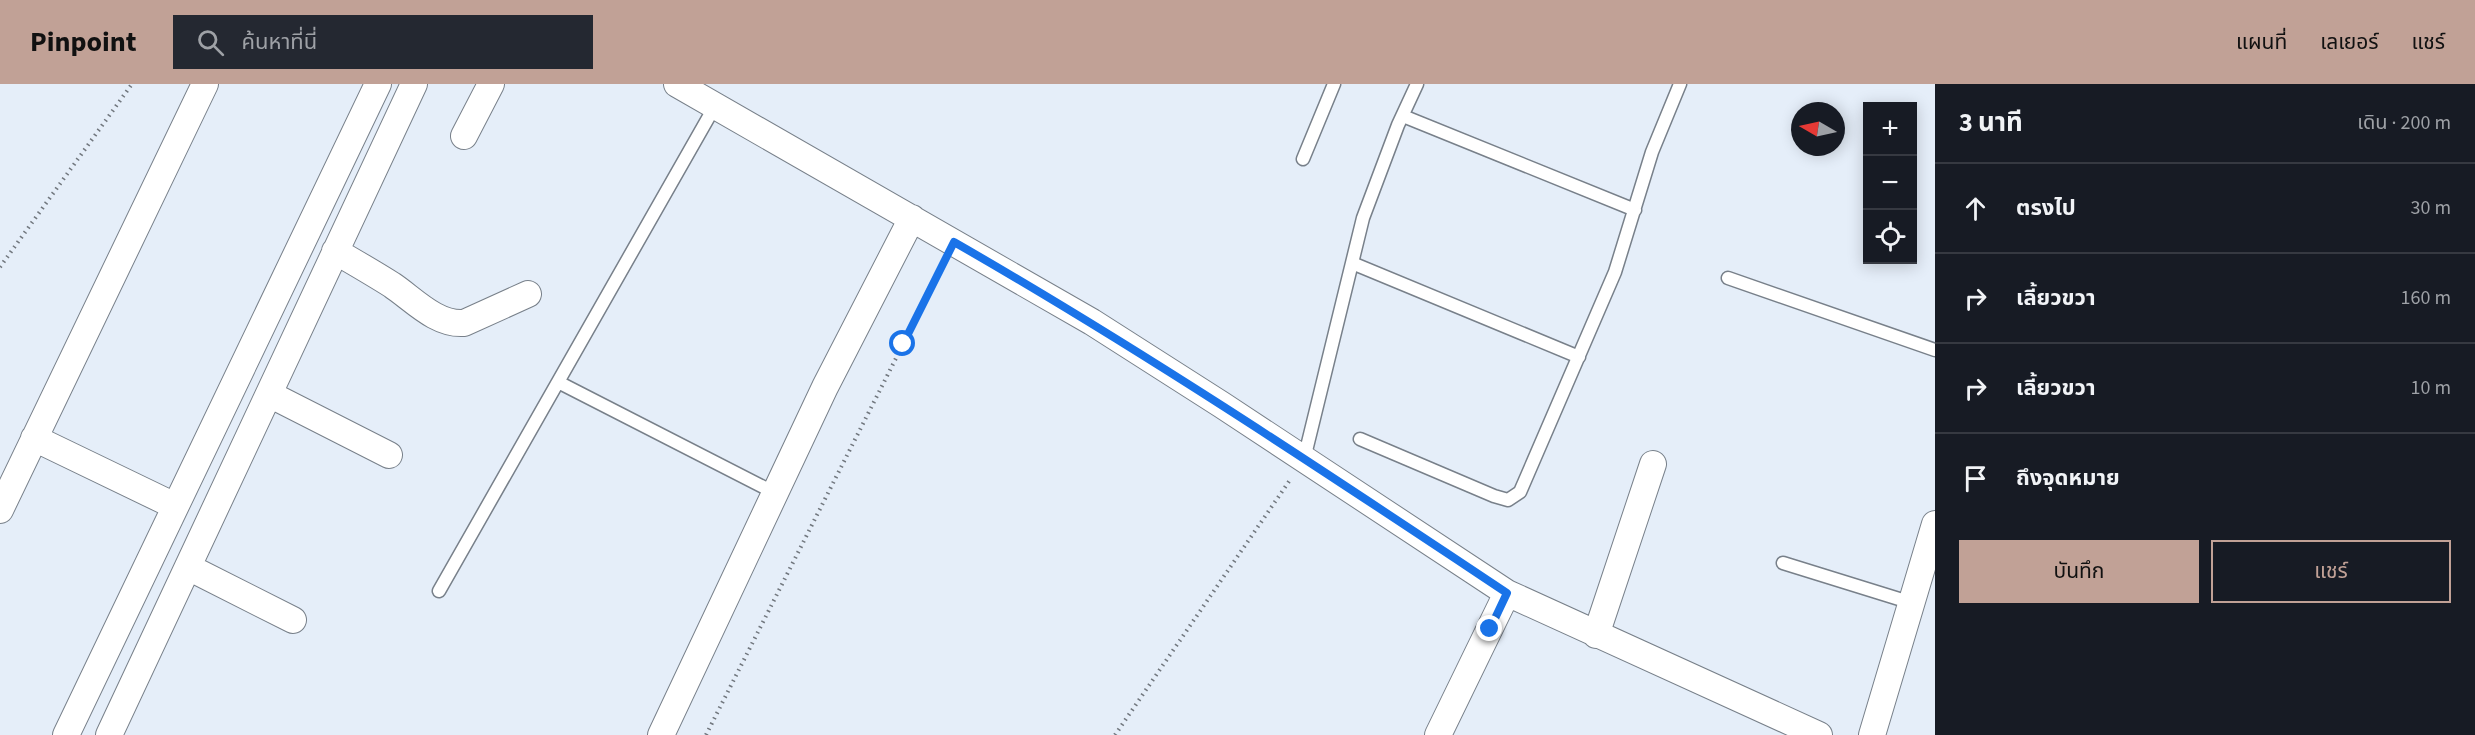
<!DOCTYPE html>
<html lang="th">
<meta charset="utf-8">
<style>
:root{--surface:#171b24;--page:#242831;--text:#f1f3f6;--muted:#9ea1a6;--line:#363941;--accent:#c1a196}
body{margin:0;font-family:"Source Sans 3","Noto Sans Thai",sans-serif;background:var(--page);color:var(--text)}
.controls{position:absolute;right:18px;top:18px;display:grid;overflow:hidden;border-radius:0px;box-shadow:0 3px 15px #0003}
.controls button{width:54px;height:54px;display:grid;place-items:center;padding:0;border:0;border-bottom:2px solid var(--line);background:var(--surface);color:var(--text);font:30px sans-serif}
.compass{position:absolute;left:1791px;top:18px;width:54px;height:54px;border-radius:50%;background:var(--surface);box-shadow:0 3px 15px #0003;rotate:279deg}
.stop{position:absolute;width:18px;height:18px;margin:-14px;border:4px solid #1a73e8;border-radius:50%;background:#fff}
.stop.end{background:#1a73e8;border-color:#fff;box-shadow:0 2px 6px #0008}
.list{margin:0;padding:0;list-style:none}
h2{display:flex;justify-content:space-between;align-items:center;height:78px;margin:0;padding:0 24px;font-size:26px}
h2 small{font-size:20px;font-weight:400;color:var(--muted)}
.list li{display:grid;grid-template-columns:39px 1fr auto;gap:18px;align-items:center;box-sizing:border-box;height:90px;padding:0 24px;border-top:2px solid var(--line)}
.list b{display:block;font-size:22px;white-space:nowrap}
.list em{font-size:20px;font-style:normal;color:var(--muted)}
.actions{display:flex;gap:12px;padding:18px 24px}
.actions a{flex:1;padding:14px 0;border:2px solid var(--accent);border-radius:0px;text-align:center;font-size:21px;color:var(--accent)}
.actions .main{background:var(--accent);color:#111}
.icon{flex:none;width:33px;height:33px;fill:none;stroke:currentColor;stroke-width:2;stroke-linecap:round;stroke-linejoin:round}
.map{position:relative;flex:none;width:1935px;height:651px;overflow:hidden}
header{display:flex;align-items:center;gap:36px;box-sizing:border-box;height:84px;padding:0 30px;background:var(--accent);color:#111}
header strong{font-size:28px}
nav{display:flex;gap:33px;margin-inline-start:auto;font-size:21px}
.search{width:420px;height:54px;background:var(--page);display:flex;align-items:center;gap:15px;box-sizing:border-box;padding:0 21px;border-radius:0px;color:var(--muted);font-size:22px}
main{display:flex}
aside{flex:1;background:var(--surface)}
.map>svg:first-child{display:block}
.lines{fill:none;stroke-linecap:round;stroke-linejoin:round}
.service-casing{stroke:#78808a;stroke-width:15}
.minor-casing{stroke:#78808a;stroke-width:28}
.path{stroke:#71777e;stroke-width:4;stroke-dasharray:1.5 4.5;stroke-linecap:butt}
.service{stroke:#fff;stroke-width:12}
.minor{stroke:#fff;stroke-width:26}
.route{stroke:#1a73e8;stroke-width:8}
</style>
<header>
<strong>Pinpoint</strong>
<div class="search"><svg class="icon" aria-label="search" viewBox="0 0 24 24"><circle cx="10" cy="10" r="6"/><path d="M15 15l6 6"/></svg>ค้นหาที่นี่</div>
<nav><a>แผนที่</a><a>เลเยอร์</a><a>แชร์</a></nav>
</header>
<main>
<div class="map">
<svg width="1935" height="651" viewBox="0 0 1935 651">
<rect width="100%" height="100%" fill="#e5eef9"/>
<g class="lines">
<defs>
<path id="service" d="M1403 32 1635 126
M1303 75 1334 0
M1352 179 1579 273
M1728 194 1935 266
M558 298 775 409
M1360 355 1494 412 1508 416 1520 408 1615 188 1652 68 1680 0
M1304 375 1363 134 1398 41 1417 0
M1783 479 1912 519
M439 507 715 22"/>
<path id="minor" d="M677 0 1092 238 1222 321 1507 509 1819 651
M464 52 491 0
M335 167C354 178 373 189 392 201 413 215 436 241 464 239L528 210
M269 310 389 371
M34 354 175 422
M0 426 205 0
M188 483 293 536
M1596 551 1653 380
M66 651 378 0
M109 651 414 0
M661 651 825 303 912 134
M1438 651 1507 509
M1872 651 1935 440"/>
</defs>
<use href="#service" class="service-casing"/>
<use href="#minor" class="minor-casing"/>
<path class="path" d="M0 183 132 0
M706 651 942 183
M1115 651 1290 396"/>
<use href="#service" class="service"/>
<use href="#minor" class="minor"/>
</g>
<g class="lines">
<path class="route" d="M903 260 954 158C1144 267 1325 388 1507 509L1490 545"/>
</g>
</svg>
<div class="controls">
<button>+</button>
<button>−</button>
<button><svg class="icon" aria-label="locate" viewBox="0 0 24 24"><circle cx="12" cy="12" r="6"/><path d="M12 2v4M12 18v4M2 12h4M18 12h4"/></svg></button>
</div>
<svg class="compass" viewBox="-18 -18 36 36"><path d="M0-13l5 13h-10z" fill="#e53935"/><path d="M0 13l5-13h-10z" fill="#9ea1a6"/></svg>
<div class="stop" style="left:903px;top:260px"></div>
<div class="stop end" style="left:1490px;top:545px"></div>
</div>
<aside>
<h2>3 นาที<small>เดิน · 200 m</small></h2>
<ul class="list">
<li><svg class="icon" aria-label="ahead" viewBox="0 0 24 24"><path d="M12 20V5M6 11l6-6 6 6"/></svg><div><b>ตรงไป</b></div><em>30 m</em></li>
<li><svg class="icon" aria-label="right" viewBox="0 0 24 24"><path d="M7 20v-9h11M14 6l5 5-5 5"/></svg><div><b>เลี้ยวขวา</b></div><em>160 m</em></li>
<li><svg class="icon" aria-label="right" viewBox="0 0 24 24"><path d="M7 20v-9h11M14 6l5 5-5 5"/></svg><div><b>เลี้ยวขวา</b></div><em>10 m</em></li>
<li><svg class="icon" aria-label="arrive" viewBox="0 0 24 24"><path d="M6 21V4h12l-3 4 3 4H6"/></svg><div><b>ถึงจุดหมาย</b></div></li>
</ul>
<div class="actions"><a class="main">บันทึก</a><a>แชร์</a></div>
</aside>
</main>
